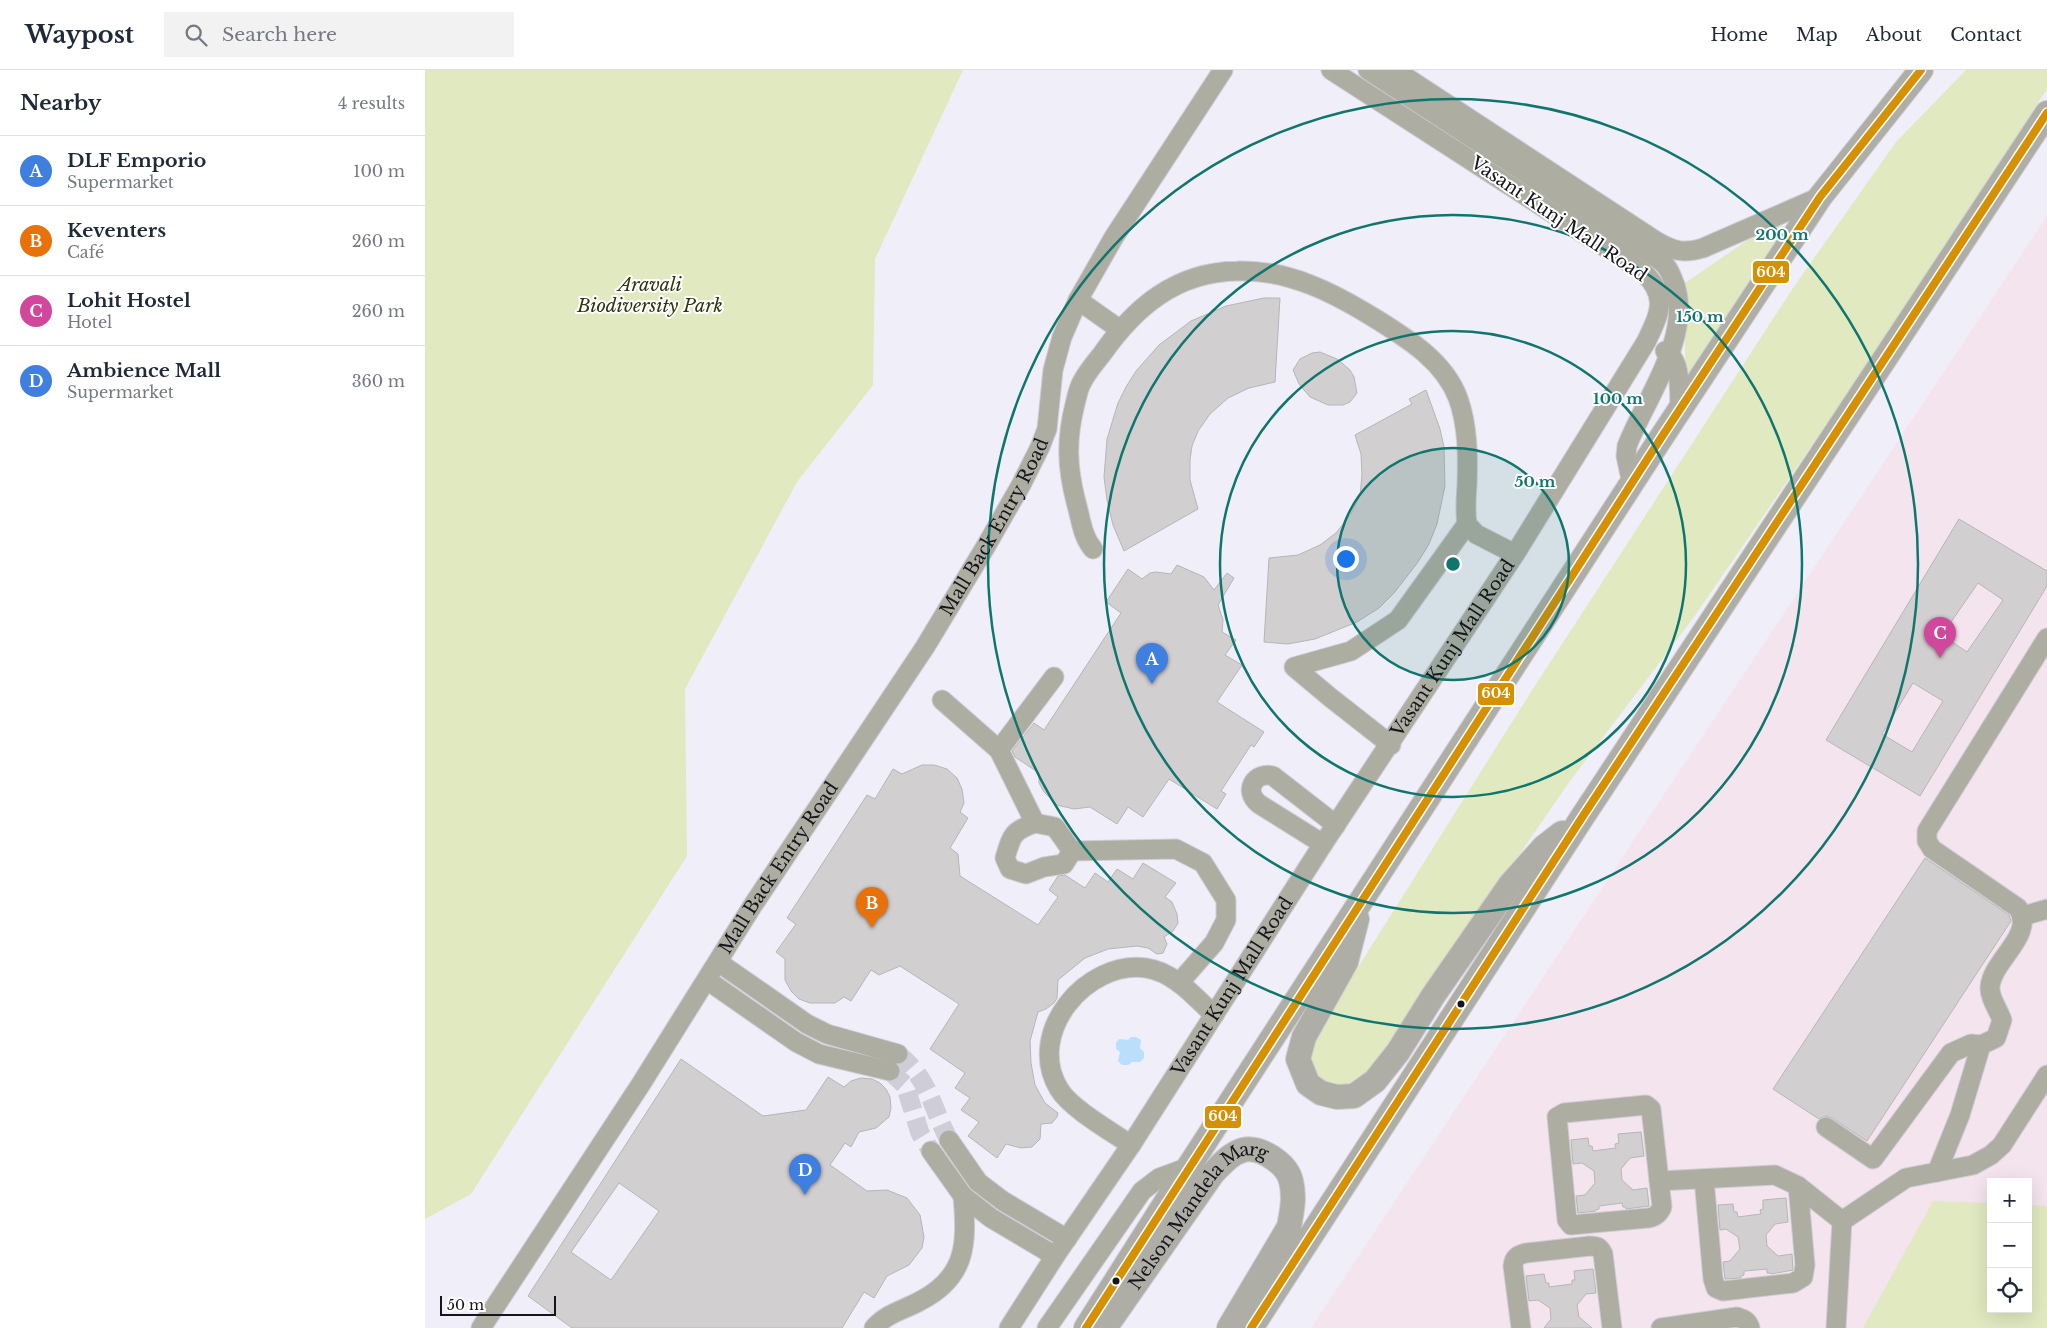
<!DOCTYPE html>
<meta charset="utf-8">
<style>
:root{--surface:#fff;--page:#f2f2f3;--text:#1f2937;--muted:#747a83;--line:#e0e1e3;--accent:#db2777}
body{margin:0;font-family:"Libre Baskerville",serif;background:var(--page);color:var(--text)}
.controls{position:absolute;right:15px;bottom:15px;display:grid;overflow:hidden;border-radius:0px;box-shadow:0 5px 20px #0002}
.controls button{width:45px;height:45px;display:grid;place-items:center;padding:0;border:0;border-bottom:1px solid var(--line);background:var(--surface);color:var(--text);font:25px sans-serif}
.scale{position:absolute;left:15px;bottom:12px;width:116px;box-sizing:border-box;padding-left:5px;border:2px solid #16151b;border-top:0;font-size:14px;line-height:18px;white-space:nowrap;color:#16151b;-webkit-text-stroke:4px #fff;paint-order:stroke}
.you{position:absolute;left:920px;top:488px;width:18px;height:18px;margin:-12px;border:4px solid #fff;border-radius:50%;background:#1a73e8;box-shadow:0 0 0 8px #1a73e833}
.badge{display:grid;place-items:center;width:32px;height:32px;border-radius:50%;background:var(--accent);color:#fff;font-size:16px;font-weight:700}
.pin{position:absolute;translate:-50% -41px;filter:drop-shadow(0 1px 2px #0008)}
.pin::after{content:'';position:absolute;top:26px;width:18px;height:15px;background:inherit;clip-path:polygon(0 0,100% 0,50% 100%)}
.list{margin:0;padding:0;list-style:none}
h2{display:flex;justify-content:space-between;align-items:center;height:65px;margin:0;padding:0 20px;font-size:21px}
h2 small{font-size:16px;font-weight:400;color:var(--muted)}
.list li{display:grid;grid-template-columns:32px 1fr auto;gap:15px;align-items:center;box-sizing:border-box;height:70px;padding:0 20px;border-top:1px solid var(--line)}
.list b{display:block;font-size:19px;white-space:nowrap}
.list p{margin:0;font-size:16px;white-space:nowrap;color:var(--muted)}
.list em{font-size:16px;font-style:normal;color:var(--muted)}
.icon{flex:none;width:28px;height:28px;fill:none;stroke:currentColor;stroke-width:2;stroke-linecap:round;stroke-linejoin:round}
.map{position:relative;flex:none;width:1622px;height:1258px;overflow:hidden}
header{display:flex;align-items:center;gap:30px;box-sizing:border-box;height:70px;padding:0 25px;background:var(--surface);border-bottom:1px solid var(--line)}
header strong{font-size:24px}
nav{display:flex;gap:28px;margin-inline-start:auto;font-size:18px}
.search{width:350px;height:45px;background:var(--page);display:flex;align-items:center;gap:12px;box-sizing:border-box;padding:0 18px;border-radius:0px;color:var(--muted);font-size:19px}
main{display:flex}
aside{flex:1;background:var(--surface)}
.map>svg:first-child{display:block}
.education{fill:#f3e4ed;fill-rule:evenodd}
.green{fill:#e0e9c0}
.water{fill:#b9dffc}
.building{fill:#d2cfd1;stroke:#b8b5b7;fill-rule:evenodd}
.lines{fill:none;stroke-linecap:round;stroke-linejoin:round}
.minor-tunnel{stroke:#cfcdd7;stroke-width:19;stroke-dasharray:19 9;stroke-linecap:butt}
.minor-casing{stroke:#ceccd4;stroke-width:21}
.major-casing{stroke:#ceccd4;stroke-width:26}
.minor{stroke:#adada2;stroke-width:19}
.major{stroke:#afaea6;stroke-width:24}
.bus-1-casing{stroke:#fff;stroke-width:11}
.bus-1{stroke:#d59004;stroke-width:8}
.ring{fill:none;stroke:#0f766e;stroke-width:2.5}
.bus-dot{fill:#16151b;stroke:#fff;stroke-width:2}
.labels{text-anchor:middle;stroke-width:4;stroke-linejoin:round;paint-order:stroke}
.street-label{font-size:18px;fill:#16151b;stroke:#fff}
.park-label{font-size:18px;font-style:italic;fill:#2d350b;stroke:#fff}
.centre{fill:#0f766e;stroke:#fff;stroke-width:2.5}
.ring-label{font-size:15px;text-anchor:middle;font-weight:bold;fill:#0f766e;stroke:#fff;stroke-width:4;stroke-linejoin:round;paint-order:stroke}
.line-badge{stroke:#fff;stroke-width:2}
.badge-label{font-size:14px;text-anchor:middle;font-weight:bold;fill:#fff}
</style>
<header>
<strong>Waypost</strong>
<div class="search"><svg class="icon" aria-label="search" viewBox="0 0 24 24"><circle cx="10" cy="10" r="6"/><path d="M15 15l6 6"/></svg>Search here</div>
<nav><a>Home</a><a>Map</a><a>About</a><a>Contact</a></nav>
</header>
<main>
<aside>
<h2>Nearby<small>4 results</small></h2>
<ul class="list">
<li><span class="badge" style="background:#3f7fe0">A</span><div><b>DLF Emporio</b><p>Supermarket</p></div><em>100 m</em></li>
<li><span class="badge" style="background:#e8710a">B</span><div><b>Keventers</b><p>Café</p></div><em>260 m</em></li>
<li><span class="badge" style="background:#d1479c">C</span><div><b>Lohit Hostel</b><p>Hotel</p></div><em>260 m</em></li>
<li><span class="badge" style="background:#3f7fe0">D</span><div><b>Ambience Mall</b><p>Supermarket</p></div><em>360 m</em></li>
</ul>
</aside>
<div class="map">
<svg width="1622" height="1258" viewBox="0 0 1622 1258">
<rect width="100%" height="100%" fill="#f0eef8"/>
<path class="education" d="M1622 146V1258H886ZM1566 1112H1603V1239H1566Z"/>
<path class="green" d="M0 0H538L450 189 448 315 372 412 260 619 262 786 46 1124 0 1149Z
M1541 0H1622V19L1446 289 1269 547 1145 711 949 995C935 1009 915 1026 896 1009 890 1004 886 997 885 989 885 982 889 973 890 966L1104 625 1368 218 1471 72Z
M1349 152 1362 158 1260 315V213Z
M1508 1131 1566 1133V1239H1603V1135L1622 1136V1258H1438Z"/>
<path class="water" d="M706 967H711L716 970 715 978 719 982V988L715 992H707L703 995H697L693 991 695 982 691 979V973L694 969 703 970Z"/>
<path class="building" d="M839 228H855L850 312 824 318 803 328 785 344 773 361 767 376 765 390V410L773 439 699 481 688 455 682 430 679 407 682 369 693 333 701 317 711 301 734 275 766 251 801 236Z
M895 282 912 289 925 300 929 307 932 323 925 332 918 335H903L885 327 874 314 868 300 875 289 887 283Z
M1001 320 1015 359 1019 377 1020 416 1012 454 1004 474 993 492 969 523 954 538 932 552 890 569 863 574 839 572 844 488 873 485 895 475 911 463 926 444 935 425 937 405 936 384 930 365 987 334 984 329Z
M1534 449 1622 501V516L1495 726 1401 670ZM1553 513 1578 530 1542 582 1517 565ZM1488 613 1518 631 1487 682 1457 664Z
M752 495 779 507 789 520 802 503 809 508 793 535 798 550 797 562 811 570 800 585 817 595 792 632 839 662 829 677 826 675 796 721 801 724 792 739 744 709 718 747 703 737 692 754 665 737 649 739 632 735 619 722 614 713V703L590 687 587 681 609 653 619 660 696 543 681 532 703 499 717 509 725 503 731 502 746 504Z
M497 695H509L522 699 532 708 537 719 539 733 535 742 543 748 525 778 533 784 535 806 613 855 633 827 624 820 633 806 640 805 660 818 670 803 683 812 692 799 708 809 718 793 751 813 740 827 747 832 752 844 753 853 748 861 739 867 742 874 738 883 732 884 723 878 712 876 683 879 660 888 633 910 632 928 629 933 621 939 613 942 605 971 606 993 610 1015 620 1033 633 1043 632 1047 627 1053 616 1054 615 1069 607 1077 596 1078 581 1074 572 1088 543 1066 554 1052 536 1040 545 1028 530 1018 540 1003 505 979 534 934 475 896 454 905 446 900 426 931 419 927 410 933H385L374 929 366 921 360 910V889L351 882 371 854 362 848 442 725 450 729 468 699 477 704Z
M1500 788 1584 845 1586 851 1442 1071 1407 1048 1401 1046 1394 1049 1348 1019Z
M256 989 338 1046 381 1040 403 1007 419 1017 426 1011 436 1008 447 1009 455 1013 461 1019 465 1027 466 1038 464 1047 451 1058 434 1062 426 1077 420 1073 405 1095 442 1121 462 1120 482 1128 495 1145 499 1167 497 1178 484 1195 462 1206 449 1228 439 1222 417 1258H147L103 1226ZM194 1113 234 1141 186 1210 146 1182Z
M1216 1062 1219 1086 1205 1088 1196 1099 1197 1110 1208 1120 1222 1118 1224 1136 1201 1139V1137H1198L1197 1133 1174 1136V1139L1171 1140V1141L1153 1143 1151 1126 1160 1125 1170 1113 1169 1101 1157 1093 1148 1094 1146 1070 1163 1068 1164 1076H1167L1168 1081 1191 1078 1190 1074 1194 1073 1193 1064Z
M1361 1128 1363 1152 1350 1154 1341 1165 1342 1176 1353 1186 1367 1184 1368 1200 1346 1204 1345 1203H1342V1199L1319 1201V1205L1316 1206V1208L1300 1209 1298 1192 1305 1191 1315 1179 1313 1167 1301 1159 1295 1160 1293 1135 1308 1134 1309 1142H1312L1313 1147 1336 1144 1335 1140 1338 1139V1130Z
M1168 1199 1171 1223 1161 1224 1152 1235 1154 1247 1167 1258H1119L1126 1249 1125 1238 1113 1230 1104 1231 1101 1206 1119 1204 1121 1213H1124V1217L1147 1214V1210H1150L1149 1201Z"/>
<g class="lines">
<path class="minor-tunnel" d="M473 984C505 1010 506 1036 524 1070
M465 1001 480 1015 495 1063 506 1081"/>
<defs>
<g id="minor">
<path d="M943 0 1208 173C1218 180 1231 186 1240 195 1245 200 1247 208 1250 215 1267 268 1220 329 1202 376L1201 386 1207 414"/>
<path d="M970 0 1231 171C1248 181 1259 184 1278 178L1395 127"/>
<path d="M653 230 694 259"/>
<path d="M1240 281C1257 290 1254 321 1255 339"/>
<path d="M668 479C657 466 656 449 651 432 642 397 641 370 650 334 652 327 653 319 657 312 662 302 670 293 677 284 710 237 751 202 812 201 863 199 909 223 951 249 983 269 1019 291 1033 328 1043 356 1043 386 1042 415 1041 428 1040 441 1042 454L1051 464 1090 484"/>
<path d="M517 630 574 680 610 753"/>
<path d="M966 675 906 628 869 597 926 581 973 550 1042 454"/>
<path d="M574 680 629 607"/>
<path d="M610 753 630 757 647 781 639 794 619 797 601 804 585 799 580 788C587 765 587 761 610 753Z"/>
<path d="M898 774 834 734C817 720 831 701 848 706L911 755"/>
<path d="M647 781 751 779 778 793 801 830V850L789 873 754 913"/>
<path d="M1598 846 1622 839"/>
<path d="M293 892 382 954 402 964 473 984"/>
<path d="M282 910 371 972 394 984 465 1001"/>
<path d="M1221 1035 1226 1039 1237 1137C1234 1144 1230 1147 1223 1148L1146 1155 1142 1150 1132 1047 1139 1043Z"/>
<path d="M1401 1057 1448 1089 1526 983 1546 974 1556 975 1571 968 1577 950C1574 941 1564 927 1565 917 1567 890 1611 865 1593 838L1507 779 1502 771V761L1622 568"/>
<path d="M524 1070 553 1112 578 1131 642 1169"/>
<path d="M706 1075C687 1062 645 1038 634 1019 600 963 661 890 721 898 749 902 770 927 789 945"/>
<path d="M506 1081 538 1126 566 1148 630 1186"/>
<path d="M1512 1102 1535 1045 1556 975"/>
<path d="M1279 1109 1288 1209 1291 1218 1298 1221 1368 1213 1378 1207 1380 1195 1373 1116"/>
<path d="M1234 1111 1350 1105 1373 1116 1417 1151 1411 1258"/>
<path d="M1417 1151 1481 1108 1548 1095 1566 1085 1577 1075 1622 1005"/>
<path id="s1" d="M56 1258 216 1014 328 835 500 577 561 476 596 415 615 377 622 359 628 300 637 267 653 230 689 167 798 0"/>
<path d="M449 1258C462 1243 479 1240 495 1231 542 1207 542 1173 538 1126"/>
<path id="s2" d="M584 1258 630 1186 706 1075 898 774 1090 484 1221 272C1235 243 1244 226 1217 201L906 0"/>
<path d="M622 1258 717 1121 734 1108 764 1097"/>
<path d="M1096 1258 1088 1196C1089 1187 1093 1185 1101 1183L1165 1176C1172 1176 1175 1177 1178 1184L1187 1258"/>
<path d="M1236 1258 1312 1247C1319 1249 1323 1251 1325 1258"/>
</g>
<g id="major">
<path d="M932 849 921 892 879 967 873 989 883 1014 896 1023 912 1027 929 1026 950 1011 973 982 1008 926 1085 815 1119 777 1137 763"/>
<path d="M661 1258 750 1118 1236 368 1395 127 1496 0"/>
<path id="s3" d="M680 1258 788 1103C797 1094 805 1084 818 1080 836 1076 862 1094 866 1111 870 1127 867 1141 864 1157L804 1258"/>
<path d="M826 1258 1158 746 1622 43"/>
</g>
</defs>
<use href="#minor" class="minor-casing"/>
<use href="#major" class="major-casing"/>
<use href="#minor" class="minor"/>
<use href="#major" class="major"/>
<defs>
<path id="bus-1" d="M661 1258 1236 368 1395 127 1496 0
M826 1258 1158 746 1622 43"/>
</defs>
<use href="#bus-1" class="bus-1-casing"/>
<use href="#bus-1" class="bus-1"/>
</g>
<circle cx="1028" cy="494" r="116" fill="#0f766e" fill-opacity=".12"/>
<g class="ring">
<circle cx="1028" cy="494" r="116"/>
<circle cx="1028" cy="494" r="233"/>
<circle cx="1028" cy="494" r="349"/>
<circle cx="1028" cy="494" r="465"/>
</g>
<g class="bus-dot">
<circle cx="1036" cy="934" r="4.5"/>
<circle cx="691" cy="1211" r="4.5"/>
</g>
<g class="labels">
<g class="street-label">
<text transform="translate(1134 149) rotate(34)" y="6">Vasant Kunj Mall Road</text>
<text dy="6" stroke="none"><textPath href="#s1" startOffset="952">Mall Back Entry Road</textPath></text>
<text dy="6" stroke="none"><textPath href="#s2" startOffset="812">Vasant Kunj Mall Road</textPath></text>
<text dy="6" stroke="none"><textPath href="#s1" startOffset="548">Mall Back Entry Road</textPath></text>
<text dy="6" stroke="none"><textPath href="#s2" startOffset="408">Vasant Kunj Mall Road</textPath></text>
<text dy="6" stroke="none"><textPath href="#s3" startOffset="151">Nelson Mandela Marg</textPath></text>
</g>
<g class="park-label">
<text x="225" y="221">Aravali<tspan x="225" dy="21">Biodiversity Park</tspan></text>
</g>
</g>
<circle cx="1028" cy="494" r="8" class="centre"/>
<g class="ring-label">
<text x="1357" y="170">200 m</text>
<text x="1275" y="252">150 m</text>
<text x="1193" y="334">100 m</text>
<text x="1110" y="417">50 m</text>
</g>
<g class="line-badge">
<rect x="1327" y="190" width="38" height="24" rx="5" fill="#d59004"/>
<rect x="1052" y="612" width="38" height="24" rx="5" fill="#d59004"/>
<rect x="779" y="1035" width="38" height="24" rx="5" fill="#d59004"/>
</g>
<g class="badge-label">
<text x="1346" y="207">604</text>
<text x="1071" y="628">604</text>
<text x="798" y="1051">604</text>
</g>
</svg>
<div class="controls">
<button>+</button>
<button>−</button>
<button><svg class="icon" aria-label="locate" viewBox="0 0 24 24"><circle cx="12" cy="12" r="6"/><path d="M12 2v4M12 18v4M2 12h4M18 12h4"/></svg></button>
</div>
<div class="scale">50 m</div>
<div class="you"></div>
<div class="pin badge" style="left:727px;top:614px;background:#3f7fe0">A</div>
<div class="pin badge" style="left:447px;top:858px;background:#e8710a">B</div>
<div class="pin badge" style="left:1515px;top:588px;background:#d1479c">C</div>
<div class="pin badge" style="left:380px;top:1125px;background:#3f7fe0">D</div>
</div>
</main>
